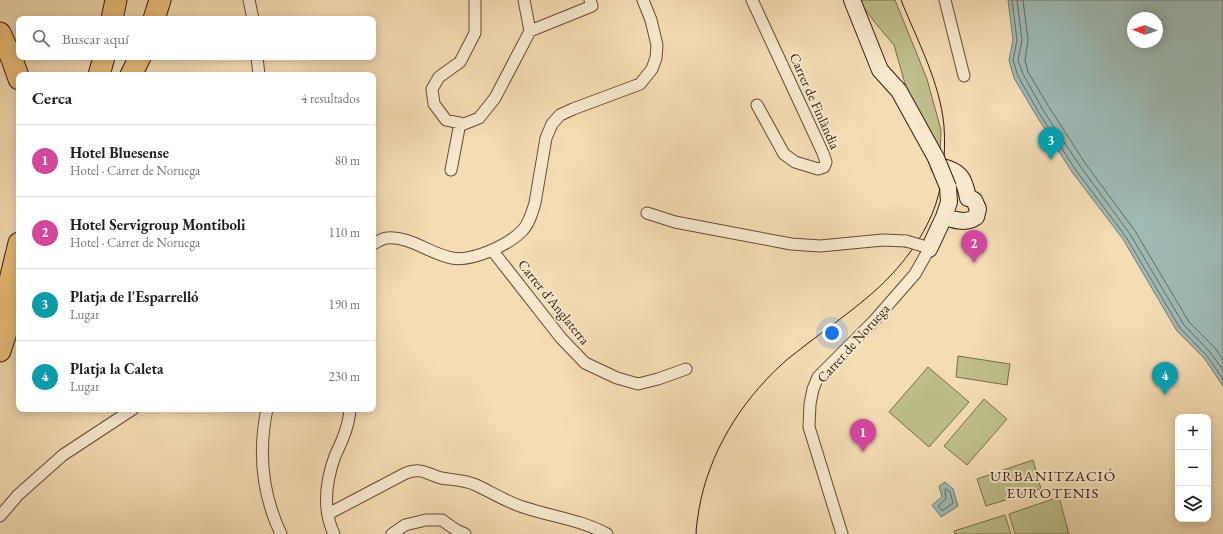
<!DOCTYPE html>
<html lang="es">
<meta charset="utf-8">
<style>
:root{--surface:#fff;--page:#f6f6f6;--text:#202124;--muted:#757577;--line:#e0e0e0;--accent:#7c3aed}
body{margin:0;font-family:"EB Garamond",serif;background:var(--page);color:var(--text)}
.controls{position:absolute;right:12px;bottom:12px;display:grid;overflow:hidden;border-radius:8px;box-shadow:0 2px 10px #0003}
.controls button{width:36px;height:36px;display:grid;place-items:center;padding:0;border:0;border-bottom:1px solid var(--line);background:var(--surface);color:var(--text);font:20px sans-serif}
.compass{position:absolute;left:1127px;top:12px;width:36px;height:36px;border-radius:50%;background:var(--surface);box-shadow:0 2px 10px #0003;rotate:272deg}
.you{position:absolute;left:832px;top:333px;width:14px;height:14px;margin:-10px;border:3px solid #fff;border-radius:50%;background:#1a73e8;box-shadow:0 0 0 6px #1a73e833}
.badge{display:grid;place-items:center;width:26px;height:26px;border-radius:50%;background:var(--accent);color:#fff;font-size:13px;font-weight:700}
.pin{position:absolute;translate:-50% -33px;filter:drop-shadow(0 1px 2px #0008)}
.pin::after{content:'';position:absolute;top:21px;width:14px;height:12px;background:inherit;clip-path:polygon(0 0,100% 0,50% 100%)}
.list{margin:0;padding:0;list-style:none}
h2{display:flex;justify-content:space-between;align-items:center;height:52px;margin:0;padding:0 16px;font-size:17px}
h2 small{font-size:13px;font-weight:400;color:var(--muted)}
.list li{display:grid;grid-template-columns:26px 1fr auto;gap:12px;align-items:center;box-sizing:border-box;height:72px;padding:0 16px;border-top:1px solid var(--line)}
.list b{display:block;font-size:15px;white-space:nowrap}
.list p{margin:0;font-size:13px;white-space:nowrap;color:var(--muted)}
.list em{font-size:13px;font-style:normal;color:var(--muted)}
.icon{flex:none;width:22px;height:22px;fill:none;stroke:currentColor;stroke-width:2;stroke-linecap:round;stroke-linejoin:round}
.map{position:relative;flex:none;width:1223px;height:534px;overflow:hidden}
.search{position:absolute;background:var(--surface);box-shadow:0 2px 10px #0003;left:16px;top:16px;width:360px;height:44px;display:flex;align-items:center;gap:10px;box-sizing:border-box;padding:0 14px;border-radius:8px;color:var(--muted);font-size:15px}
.panel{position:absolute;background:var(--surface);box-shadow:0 2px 10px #0003;left:16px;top:72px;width:360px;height:340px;border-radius:8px}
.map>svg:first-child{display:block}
.green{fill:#bebf8b;stroke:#7a6c4c}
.water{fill:#9ebab5;stroke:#757a72;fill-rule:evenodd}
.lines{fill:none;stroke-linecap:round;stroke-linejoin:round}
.shore{stroke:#6a6a61;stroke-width:1}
.street-casing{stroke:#664a37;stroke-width:13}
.secondary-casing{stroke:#371a0d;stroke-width:18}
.highway-casing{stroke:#371a0d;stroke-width:23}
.street{stroke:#f8e8ce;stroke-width:11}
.secondary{stroke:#f8e8ce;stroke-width:16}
.highway{stroke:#eabe7a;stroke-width:21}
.tram{stroke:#371a0d;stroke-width:1}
.street-bridge-casing{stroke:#664a37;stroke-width:13;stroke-linecap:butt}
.secondary-bridge-casing{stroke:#371a0d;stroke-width:18;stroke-linecap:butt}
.street-bridge{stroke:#f8e8ce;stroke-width:11}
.secondary-bridge{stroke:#f8e8ce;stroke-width:16}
.labels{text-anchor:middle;stroke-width:4;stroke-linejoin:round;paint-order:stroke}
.street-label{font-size:14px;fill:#371a0d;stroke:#f8e8ce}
.neighbourhood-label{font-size:15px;letter-spacing:1px;fill:#371a0d;stroke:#f8e8ce}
</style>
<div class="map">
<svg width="1223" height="534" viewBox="0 0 1223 534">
<rect width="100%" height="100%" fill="#f4dcb4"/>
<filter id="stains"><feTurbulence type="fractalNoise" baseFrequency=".005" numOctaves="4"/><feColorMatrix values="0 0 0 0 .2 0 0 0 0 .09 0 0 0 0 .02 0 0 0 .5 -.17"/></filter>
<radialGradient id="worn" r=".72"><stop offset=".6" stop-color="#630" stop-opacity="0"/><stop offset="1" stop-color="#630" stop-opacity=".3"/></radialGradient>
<path class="green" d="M858 0H895L927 79 941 130 940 156 907 91 894 45 877 25Z
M958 356 1010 364 1007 385 956 377Z
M928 367 969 402 929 447 889 412Z
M984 399 1007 419 967 465 944 446Z
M1033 460 1041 489 986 506 977 479Z
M1059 497 1069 534H1015L1009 514Z
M1005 515 1011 534H955L954 531Z"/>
<path class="water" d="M1008 0H1223V386L1204 358 1177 331 1123 239 1072 172 1036 115 1014 78 1009 60 1013 40ZM1133 18H1157V42H1133Z
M945 482 953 489 958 506 941 517 932 505 942 497 939 486Z"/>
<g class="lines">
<path class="shore" d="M1012 0 1017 40 1013 60 1018 76 1039 113 1075 169 1126 237 1180 328 1207 356 1223 379
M1017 0 1022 40 1018 60 1023 74 1043 110 1080 166 1130 234 1184 325 1210 352 1223 370
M1023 0 1028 40 1025 60 1028 72 1049 107 1085 163 1135 231 1189 322 1215 348 1223 360
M946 489 950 492 953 503 942 511 938 506 946 499 945 491Z"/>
<defs>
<path id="street" d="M249 0 253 19
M475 0V33L460 62 439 77 432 89 434 104 446 120 464 124 479 118 495 98 530 31 524 0
M752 0 823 153 826 162 824 167 818 169 795 162 784 154 757 105
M945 0 964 76
M530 31 592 6 590 0
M257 57 259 75
M451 170 460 123
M647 213 675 222 791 244 820 246 883 240 906 241
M373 244C377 242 383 238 387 238 410 236 430 254 452 258 472 262 508 245 522 231 529 224 532 213 535 203L546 138 552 124 560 115 573 109 640 84 652 69 656 58 657 45 651 20 643 0
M492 250 561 338 585 363 617 378 638 384 658 379 686 369
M267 409C258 452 262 494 281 534
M328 514 406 473C421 467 427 474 441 478 453 480 465 480 476 485 493 493 508 503 526 508 554 517 581 520 607 534
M0 516 18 495 63 455 133 409
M334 534C322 509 326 481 335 456 342 441 349 426 350 409
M392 534 405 525 426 520H442L456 530 465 534
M842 534 809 427 810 404 813 389 818 377 873 322 915 274 929 249 924 247"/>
<path id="secondary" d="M852 0 880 70 899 91 936 158
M939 166C960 171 964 177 968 198L974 200 978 209 976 217C966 224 955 220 944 217
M929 249 944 217 949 202 948 187"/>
<path id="highway" d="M112 19 116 0
M154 19 160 0
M0 33 12 59 19 79
M99 75 104 57
M131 75 140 57
M0 321 19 243
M0 351 14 308"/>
</defs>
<use href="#street" class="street-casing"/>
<use href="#secondary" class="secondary-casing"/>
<use href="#highway" class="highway-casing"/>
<use href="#street" class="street"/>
<use href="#secondary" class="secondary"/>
<use href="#highway" class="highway"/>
<path class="tram" d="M696 534C696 526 698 517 699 509 709 453 740 403 781 365 788 358 796 353 803 347 825 330 848 314 869 296 895 274 919 245 932 214 943 189 946 153 944 126 940 82 917 40 901 0"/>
<defs>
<path id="street-bridge" d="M906 241 923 246"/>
<path id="secondary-bridge" d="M936 158 948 187"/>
</defs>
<use href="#street-bridge" class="street-bridge-casing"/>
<use href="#secondary-bridge" class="secondary-bridge-casing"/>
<use href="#street-bridge" class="street-bridge"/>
<use href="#secondary-bridge" class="secondary-bridge"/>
</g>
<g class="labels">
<g class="street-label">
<text transform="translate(815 101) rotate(66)" y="5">Carrer de Finlàndia</text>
<text transform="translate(554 302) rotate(51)" y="5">Carrer d'Anglaterra</text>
<text transform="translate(853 343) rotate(-48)" y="5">Carrer de Noruega</text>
</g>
<g class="neighbourhood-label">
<text x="1053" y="481">URBANITZACIÓ<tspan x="1053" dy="17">EUROTENIS</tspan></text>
</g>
</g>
<rect width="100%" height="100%" filter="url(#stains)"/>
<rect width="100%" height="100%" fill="url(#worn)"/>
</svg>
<div class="controls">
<button>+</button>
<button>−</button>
<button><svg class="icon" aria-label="layers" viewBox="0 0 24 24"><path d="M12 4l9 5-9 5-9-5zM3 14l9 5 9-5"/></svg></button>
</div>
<svg class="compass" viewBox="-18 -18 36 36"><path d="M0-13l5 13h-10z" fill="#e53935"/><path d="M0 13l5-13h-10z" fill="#757577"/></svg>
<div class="you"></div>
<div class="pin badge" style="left:863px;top:452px;background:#d1479c">1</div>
<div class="pin badge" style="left:974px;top:263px;background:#d1479c">2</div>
<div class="pin badge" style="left:1051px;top:160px;background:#0f9aa8">3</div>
<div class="pin badge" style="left:1165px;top:395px;background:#0f9aa8">4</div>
<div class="search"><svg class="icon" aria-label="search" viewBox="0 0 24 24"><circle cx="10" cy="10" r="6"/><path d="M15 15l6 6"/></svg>Buscar aquí</div>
<section class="panel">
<h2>Cerca<small>4 resultados</small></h2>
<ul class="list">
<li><span class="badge" style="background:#d1479c">1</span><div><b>Hotel Bluesense</b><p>Hotel · Carrer de Noruega</p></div><em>80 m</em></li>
<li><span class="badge" style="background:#d1479c">2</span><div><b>Hotel Servigroup Montiboli</b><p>Hotel · Carrer de Noruega</p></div><em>110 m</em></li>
<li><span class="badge" style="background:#0f9aa8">3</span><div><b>Platja de l'Esparrelló</b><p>Lugar</p></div><em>190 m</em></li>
<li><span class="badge" style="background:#0f9aa8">4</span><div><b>Platja la Caleta</b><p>Lugar</p></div><em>230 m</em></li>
</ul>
</section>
</div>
